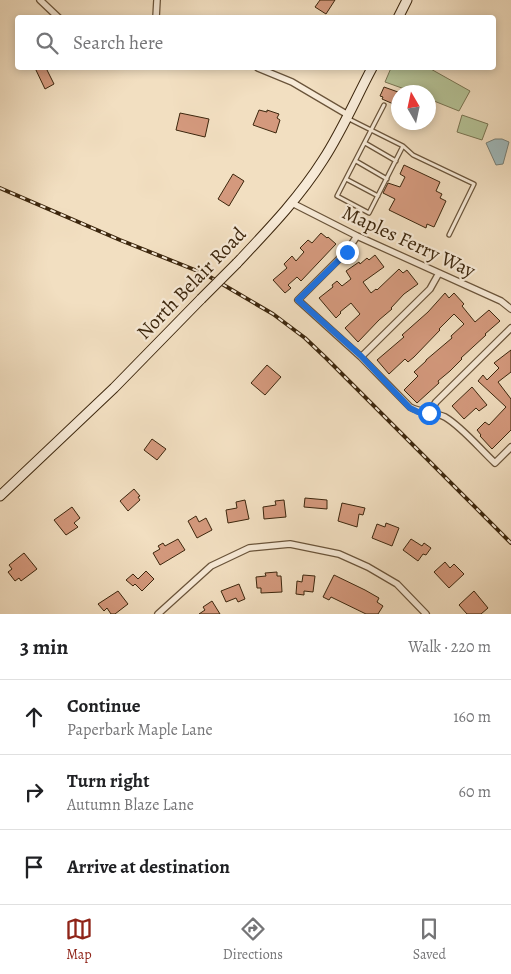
<!DOCTYPE html>
<meta charset="utf-8">
<style>
:root{--surface:#fff;--page:#f6f6f6;--text:#202124;--muted:#757577;--line:#e0e0e0;--accent:#8f2418}
body{margin:0;font-family:Alegreya,serif;background:var(--page);color:var(--text)}
.compass{position:absolute;left:391px;top:85px;width:45px;height:45px;border-radius:50%;background:var(--surface);box-shadow:0 2px 8px #0003;rotate:351deg}
.stop{position:absolute;width:15px;height:15px;margin:-11px;border:4px solid #1a73e8;border-radius:50%;background:#fff}
.stop.end{background:#1a73e8;border-color:#fff;box-shadow:0 1px 5px #0008}
.list{margin:0;padding:0;list-style:none}
h2{display:flex;justify-content:space-between;align-items:center;height:65px;margin:0;padding:0 20px;font-size:21px}
h2 small{font-size:16px;font-weight:400;color:var(--muted)}
.list li{display:grid;grid-template-columns:32px 1fr auto;gap:15px;align-items:center;box-sizing:border-box;height:75px;padding:0 20px;border-top:1px solid var(--line)}
.list b{display:block;font-size:19px;white-space:nowrap}
.list p{margin:0;font-size:16px;white-space:nowrap;color:var(--muted)}
.list em{font-size:16px;font-style:normal;color:var(--muted)}
.icon{flex:none;width:28px;height:28px;fill:none;stroke:currentColor;stroke-width:2;stroke-linecap:round;stroke-linejoin:round}
.map{position:relative;flex:none;width:511px;height:614px;overflow:hidden}
.search{position:absolute;background:var(--surface);box-shadow:0 2px 8px #0003;left:15px;right:15px;top:15px;height:55px;display:flex;align-items:center;gap:12px;box-sizing:border-box;padding:0 18px;border-radius:5px;color:var(--muted);font-size:19px}
.sheet{height:290px;background:var(--surface)}
nav{display:flex;justify-content:space-around;align-items:center;box-sizing:border-box;height:70px;border-top:1px solid var(--line);background:var(--surface);font-size:14px;color:var(--muted)}
nav a{display:grid;justify-items:center;gap:2px}
nav .on{color:var(--accent)}
.map>svg:first-child{display:block}
.green{fill:#b5c397;stroke:#787452}
.water{fill:#9fbabd;stroke:#777f77}
.building{fill:#d4997d;stroke:#3c260d}
.lines{fill:none;stroke-linecap:round;stroke-linejoin:round}
.lane-casing{stroke:#6a543a;stroke-width:5.5}
.street-casing{stroke:#6a543a;stroke-width:8}
.secondary-casing{stroke:#3c260d;stroke-width:11}
.lane{stroke:#f7ead7;stroke-width:3}
.street{stroke:#f7ead7;stroke-width:5.5}
.secondary{stroke:#f7ead7;stroke-width:9}
.rail-casing{stroke:#3c260d;stroke-width:4}
.rail{stroke:#f7ead7;stroke-width:2;stroke-dasharray:5.5;stroke-linecap:butt}
.secondary-bridge-casing{stroke:#3c260d;stroke-width:11;stroke-linecap:butt}
.secondary-bridge{stroke:#f7ead7;stroke-width:9}
.route{stroke:#1a73e8;stroke-width:6}
.labels{text-anchor:middle;stroke-width:4.5;stroke-linejoin:round;paint-order:stroke}
.street-label{font-size:20px;fill:#3c260d;stroke:#f7ead7}
</style>
<div class="map">
<svg width="511" height="614" viewBox="0 0 511 614">
<rect width="100%" height="100%" fill="#f2dfc1"/>
<filter id="stains"><feTurbulence type="fractalNoise" baseFrequency=".004" numOctaves="4"/><feColorMatrix values="0 0 0 0 .2 0 0 0 0 .09 0 0 0 0 .02 0 0 0 .5 -.17"/></filter>
<radialGradient id="worn" r=".72"><stop offset=".6" stop-color="#630" stop-opacity="0"/><stop offset="1" stop-color="#630" stop-opacity=".3"/></radialGradient>
<path class="green" d="M391 68H429L470 91 459 111 429 99 428 92H413L385 82Z
M462 115 488 124 482 140 457 132Z"/>
<path class="water" d="M495 139H502L509 142 503 164 496 165 486 143Z"/>
<path class="building" d="M320 0H335L326 14 315 7Z
M35 68H46L54 84 45 89Z
M384 87 398 92V106L382 99 383 97 380 96Z
M259 110 267 112V110L279 114 277 118 280 120 276 133 253 125Z
M180 113 209 119 205 137 176 130Z
M404 165 440 182 436 191 442 194 440 198 446 201 434 227 427 224 426 228 389 210 395 199 383 193 388 183 400 187 405 177 400 174Z
M233 174 244 181 229 206 218 199Z
M321 233 327 238 328 237 336 244 301 281 297 277 288 285 291 288 285 293 273 280 287 268 284 264 292 256 296 261 304 252 300 248 308 240 312 243Z
M375 255 384 267 363 282 371 293 376 289 377 290 399 269 403 273 407 270 418 284 404 294 391 308 392 309 379 320 358 342 345 328 360 314 351 303 340 312 341 313 336 318 319 298 333 287 332 285 337 281 342 286 351 279 346 271 359 262 360 264 367 258 369 260Z
M445 293 449 298 454 293 464 304 462 306 475 322 489 310 500 321 485 334 486 335 461 358 462 359 450 371 438 381 439 383 417 403 404 390 418 376 414 372 426 361V360L452 338 451 336 464 324 454 314 439 329 440 330 414 357 408 362 405 359 389 374 377 360 404 337 402 335 428 312Z
M511 350V372L498 382 511 399V430L492 449 480 436 481 435 477 430 485 422 489 425 506 407 478 381 483 375 487 380 499 368 494 363Z
M267 365 281 377 265 395 251 383Z
M472 387 487 405 479 411 476 408 464 419 452 406Z
M152 439 166 449 157 460 144 450Z
M134 489 140 496 138 497 140 500 128 511 120 501Z
M305 498 327 500V509L304 507Z
M245 500 249 519 228 523 226 510 237 508 236 502Z
M284 500 286 517 264 519 263 507 276 505 275 501Z
M342 503 365 508 363 515 359 514 357 527 338 521Z
M72 507 80 518 74 523 78 527 66 535 54 520Z
M196 516 199 522 206 518 212 530 197 538 188 521Z
M386 523 399 528 392 546 372 538 377 524 385 527Z
M178 539 185 550 160 565 153 553 160 549 158 546 163 543 165 546Z
M411 539 422 546 424 543 431 548 426 555 423 554 418 561 403 550Z
M24 553 37 569 21 581 19 578 15 581 8 572 12 569 9 565Z
M445 562 450 568 454 564 464 574 449 588 434 572Z
M146 571 154 579 142 591 135 584 133 586 126 580 133 574 138 579Z
M277 572V576H281L282 592 261 593V588H257L256 577 266 576 265 573Z
M303 575 315 576 313 592 304 591V595L296 594 297 581 302 582Z
M334 575 365 590 379 598 377 602 383 606 378 614H366L331 597 329 600 323 597Z
M239 584 245 599 238 602 236 598 226 602 221 591Z
M118 591 128 604 115 614H111L107 608 104 611 98 604Z
M474 591 488 608 481 614H467L459 605Z
M212 601 220 614H199L205 610 203 607Z"/>
<g class="lines">
<defs>
<path id="lane" d="M384 105 337 196 369 213 403 146
M347 118 403 146 413 155 474 184 449 235
M365 143 396 161
M356 161 387 179
M346 179 378 196"/>
<path id="street" d="M40 0 59 18
M156 18 157 0
M258 68 292 82 348 115
M292 203 357 236 501 301 511 309
M357 236 347 251 298 300 361 357 410 407C421 413 434 412 445 417 462 427 480 449 495 463L511 447
M361 357 430 289 439 273
M429 413 436 402 511 328
M158 614 211 566 249 548 290 544 339 554 368 567 397 584 426 614"/>
<path id="secondary" d="M398 18 407 0
M237 263C268 230 299 198 323 160 342 131 356 98 372 68
M0 496 114 388 201 299"/>
</defs>
<use href="#lane" class="lane-casing"/>
<use href="#street" class="street-casing"/>
<use href="#secondary" class="secondary-casing"/>
<use href="#lane" class="lane"/>
<use href="#street" class="street"/>
<use href="#secondary" class="secondary"/>
<defs>
<path id="rail" d="M0 188 120 240 205 274 273 314 305 338 326 358 511 543"/>
</defs>
<use href="#rail" class="rail-casing"/>
<use href="#rail" class="rail"/>
<defs>
<path id="secondary-bridge" d="M201 299 237 263"/>
</defs>
<use href="#secondary-bridge" class="secondary-bridge-casing"/>
<use href="#secondary-bridge" class="secondary-bridge"/>
</g>
<g class="lines">
<path class="route" d="M347 252 298 300 361 356 410 408 418 412 429 413"/>
</g>
<g class="labels">
<g class="street-label">
<text transform="translate(409 241) rotate(25)" y="7">Maples Ferry Way</text>
<text transform="translate(191 283) rotate(-46)" y="7">North Belair Road</text>
</g>
</g>
<rect width="100%" height="100%" filter="url(#stains)"/>
<rect width="100%" height="100%" fill="url(#worn)"/>
</svg>
<svg class="compass" viewBox="-18 -18 36 36"><path d="M0-13l5 13h-10z" fill="#e53935"/><path d="M0 13l5-13h-10z" fill="#757577"/></svg>
<div class="stop" style="left:429px;top:413px"></div>
<div class="stop end" style="left:347px;top:252px"></div>
<div class="search"><svg class="icon" aria-label="search" viewBox="0 0 24 24"><circle cx="10" cy="10" r="6"/><path d="M15 15l6 6"/></svg>Search here</div>
</div>
<section class="sheet">
<h2>3 min<small>Walk · 220 m</small></h2>
<ul class="list">
<li><svg class="icon" aria-label="ahead" viewBox="0 0 24 24"><path d="M12 20V5M6 11l6-6 6 6"/></svg><div><b>Continue</b><p>Paperbark Maple Lane</p></div><em>160 m</em></li>
<li><svg class="icon" aria-label="right" viewBox="0 0 24 24"><path d="M7 20v-9h11M14 6l5 5-5 5"/></svg><div><b>Turn right</b><p>Autumn Blaze Lane</p></div><em>60 m</em></li>
<li><svg class="icon" aria-label="arrive" viewBox="0 0 24 24"><path d="M6 21V4h12l-3 4 3 4H6"/></svg><div><b>Arrive at destination</b></div></li>
</ul>
</section>
<nav>
<a class="on"><svg class="icon" aria-label="map" viewBox="0 0 24 24"><path d="M3 6l6-2 6 2 6-2v14l-6 2-6-2-6 2zM9 4v14M15 6v14"/></svg>Map</a>
<a><svg class="icon" aria-label="directions" viewBox="0 0 24 24"><path d="M12 3l9 9-9 9-9-9zM9 14v-3h6M13 9l2 2-2 2"/></svg>Directions</a>
<a><svg class="icon" aria-label="saved" viewBox="0 0 24 24"><path d="M7 4h10v16l-5-4-5 4z"/></svg>Saved</a>
</nav>
